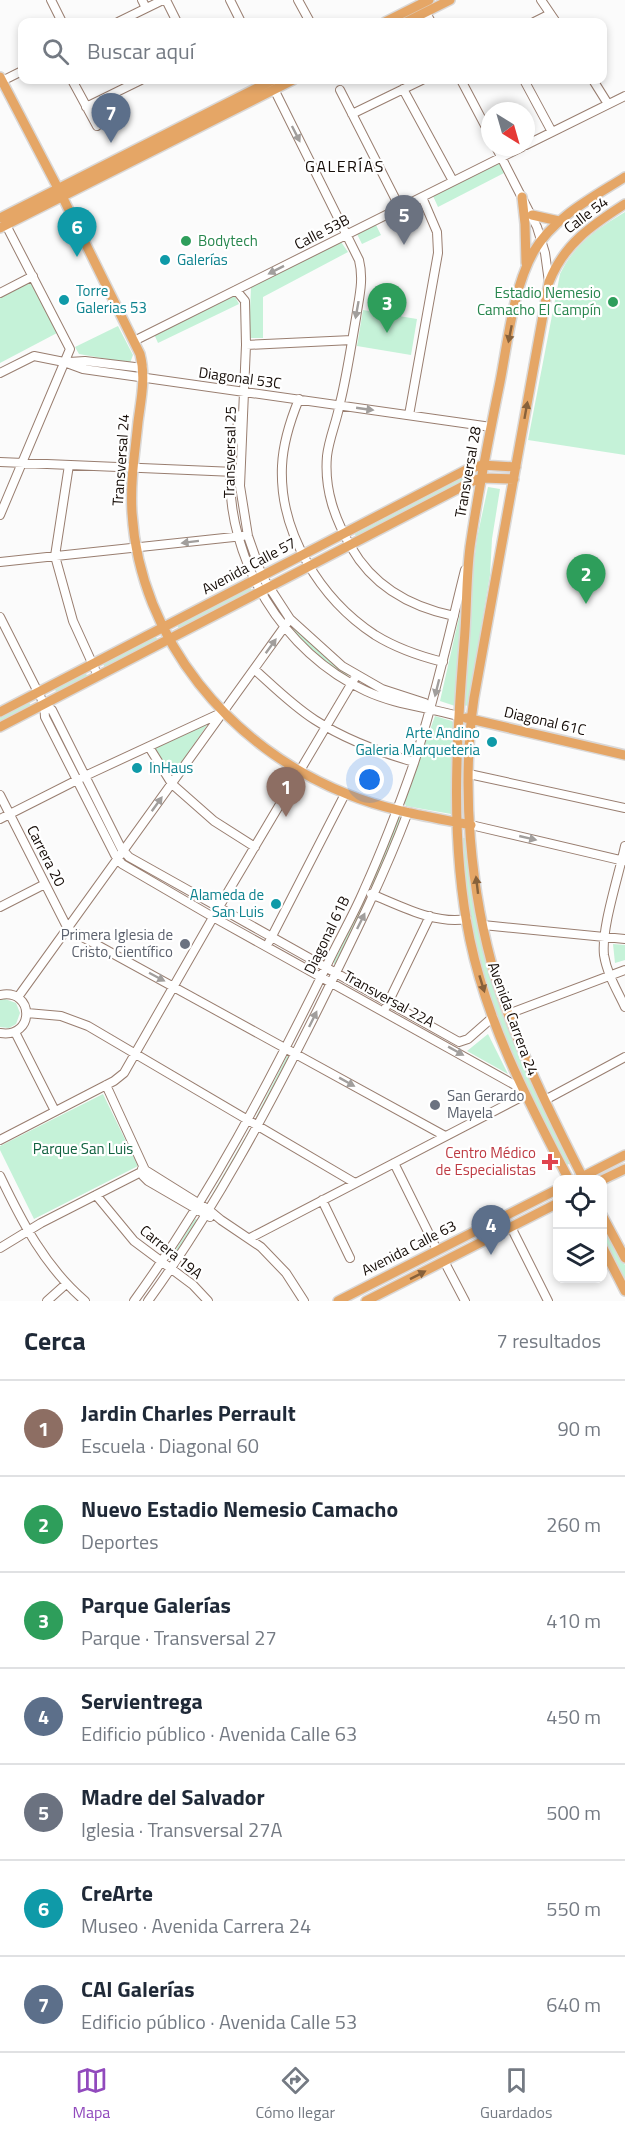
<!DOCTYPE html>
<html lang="es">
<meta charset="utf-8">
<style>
:root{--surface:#fff;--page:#f2f2f3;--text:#1f2937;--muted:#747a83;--line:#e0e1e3;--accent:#914abd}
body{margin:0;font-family:"Titillium Web",sans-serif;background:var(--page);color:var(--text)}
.controls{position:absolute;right:18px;bottom:18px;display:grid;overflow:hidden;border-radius:12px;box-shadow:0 3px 9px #0003}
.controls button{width:54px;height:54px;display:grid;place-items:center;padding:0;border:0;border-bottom:2px solid var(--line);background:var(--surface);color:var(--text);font:30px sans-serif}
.compass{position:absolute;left:481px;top:102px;width:54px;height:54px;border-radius:50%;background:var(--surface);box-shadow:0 3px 9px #0003;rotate:143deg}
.you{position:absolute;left:370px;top:780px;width:21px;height:21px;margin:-15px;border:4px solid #fff;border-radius:50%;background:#1a73e8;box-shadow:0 0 0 9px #1a73e833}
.badge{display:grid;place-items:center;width:39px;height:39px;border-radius:50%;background:var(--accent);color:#fff;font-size:20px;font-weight:700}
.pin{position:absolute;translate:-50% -50px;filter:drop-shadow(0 2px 3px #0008)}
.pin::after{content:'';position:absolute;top:32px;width:21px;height:18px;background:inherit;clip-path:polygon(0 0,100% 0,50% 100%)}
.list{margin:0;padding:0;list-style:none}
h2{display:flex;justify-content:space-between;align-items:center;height:78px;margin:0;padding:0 24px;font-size:26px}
h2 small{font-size:20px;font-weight:400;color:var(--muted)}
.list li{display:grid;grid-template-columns:39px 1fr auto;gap:18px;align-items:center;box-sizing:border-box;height:96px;padding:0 24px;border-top:2px solid var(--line)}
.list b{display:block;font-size:22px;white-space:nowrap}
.list p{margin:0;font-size:20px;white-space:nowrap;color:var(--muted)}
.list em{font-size:20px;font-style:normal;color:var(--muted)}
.icon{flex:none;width:33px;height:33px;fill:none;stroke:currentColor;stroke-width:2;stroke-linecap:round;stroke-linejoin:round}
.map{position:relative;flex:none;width:625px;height:1301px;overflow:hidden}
.search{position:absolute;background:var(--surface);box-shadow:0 3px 9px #0003;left:18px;right:18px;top:18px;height:66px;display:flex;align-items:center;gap:15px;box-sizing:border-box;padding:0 21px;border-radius:12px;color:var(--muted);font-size:22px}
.sheet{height:750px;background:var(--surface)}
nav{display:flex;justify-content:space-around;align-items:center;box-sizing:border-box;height:84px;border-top:2px solid var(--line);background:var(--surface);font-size:16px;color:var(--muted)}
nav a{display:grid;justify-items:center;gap:3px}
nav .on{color:var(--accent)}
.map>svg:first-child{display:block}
.green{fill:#c5f2d8}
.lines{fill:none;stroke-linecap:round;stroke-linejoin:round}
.minor-casing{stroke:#997e70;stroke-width:10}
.major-casing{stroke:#dad8d7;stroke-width:12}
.minor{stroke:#fff;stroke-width:8}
.major{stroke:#e5a666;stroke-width:9}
.oneway{fill:#a19e9c}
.oneway2{fill:#87613b}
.leisure-dot{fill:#2e9e5b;stroke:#fff;stroke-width:2}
.culture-dot{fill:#0f9aa8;stroke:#fff;stroke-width:2}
.worship-dot{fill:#6b7280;stroke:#fff;stroke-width:2}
.health-dot{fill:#e0444e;stroke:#fff;stroke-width:2}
.labels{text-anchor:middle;stroke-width:4.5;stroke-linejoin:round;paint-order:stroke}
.street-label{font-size:15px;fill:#150c07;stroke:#fff}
.leisure-label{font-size:15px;fill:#27864d;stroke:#fff;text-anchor:start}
.culture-label{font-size:15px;fill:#0d838f;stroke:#fff;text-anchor:start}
.worship-label{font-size:15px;fill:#5b616d;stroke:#fff;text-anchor:end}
.park-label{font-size:15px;fill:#10613f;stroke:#fff}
.health-label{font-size:15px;fill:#be3a42;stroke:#fff;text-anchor:end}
.neighbourhood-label{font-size:16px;letter-spacing:1.5px;fill:#150c07;stroke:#fff}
</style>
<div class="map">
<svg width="625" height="1301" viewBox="0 0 625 1301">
<rect width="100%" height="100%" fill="#fbfbfb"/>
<path class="green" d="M500 162 506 172 438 207 433 196Z
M412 207 418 210 421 216 403 226 397 214Z
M625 212V455L528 440 560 274C575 243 597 229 625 212Z
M376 225 381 235 362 244 357 234Z
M341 242 348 252 263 297V338H249L251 287Z
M29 283 35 285 58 330 57 333 0 363V297Z
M234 295 239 304 158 343 154 334Z
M363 310 417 319 411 355 357 346Z
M118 326 133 355 130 363 79 354 75 347Z
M468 475 470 477 356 537 355 534Z
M488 487 500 489 492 539 490 575 468 706 463 705 472 577 477 538Z
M250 587 252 591 179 629 177 625Z
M462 604H463L455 706 440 701Z
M290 625H292L326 657 349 673V675L346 676 322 659 289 628Z
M155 636 158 640 105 668 103 664Z
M85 672 88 677 57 693 54 688Z
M29 702 32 708 0 724V716Z
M435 716 452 721 454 724 451 814 406 806 404 802Z
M210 721 172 776 155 748Z
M397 817 403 818 373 886 371 887 370 885Z
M462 838H467L471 880 529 1074 547 1117 571 1163 565 1166C535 1103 503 1040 483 973 470 929 466 883 462 838Z
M365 900 367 901 337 963 334 964V961Z
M613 944 625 945V960L615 963Z
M5 999 16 1003 20 1013 16 1024 9 1028 0 1027V1000Z
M488 1034 508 1074 467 1051Z
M287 1056 290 1057 259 1117H256Z
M103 1094 138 1166 34 1219 0 1150V1146Z
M250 1129 252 1131 212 1197 210 1198Z
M195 1219 198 1220 171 1261 170 1259Z
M602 1227 625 1265V1282L603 1237Z"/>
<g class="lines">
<defs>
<path id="minor" d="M51 0 62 22
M142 0 146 8
M166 0 177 22
M230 0 241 22
M298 0 310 22
M541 0 556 22
M426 13 431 22
M118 22 163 0
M534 22 550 14
M72 80 97 126
M461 80 490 135
M524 80 552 132
M593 80 608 104
M0 82 22 71
M272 85 359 260C364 280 359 297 356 318 351 346 347 375 340 403 337 421 329 438 327 456 324 490 335 519 351 547 373 586 411 607 454 616
M403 89 453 181
M340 90 400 208
M86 107 141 80
M352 114 422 80
M526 145 625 96
M496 147 537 227 545 253 549 282
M236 290 245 301 246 345 240 486 248 536 262 576 290 619 342 666 382 689 425 703 431 708
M0 293 33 276
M134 341 522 147
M246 345 352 340
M69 362 85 361 143 368
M0 373 34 356 64 362 83 369 491 427
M299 399C290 421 283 442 282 466 279 532 320 599 375 635 396 648 419 656 443 662
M240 415C236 432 231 450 230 469 227 560 283 653 366 691 396 705 427 707 458 716
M409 415 438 253 437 232 422 197
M0 462 235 472
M69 465 55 556 73 621 98 676
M0 515 70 349 6 225
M0 562 243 536
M0 617 44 704 52 710 121 848 129 857 459 1042 468 1039 493 1017
M254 669C274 687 293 706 315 720 346 740 379 752 414 762
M44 704 45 717 115 855 122 864 213 917 522 1089
M149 747 172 784 214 821 255 847
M469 774 625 808
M0 795 68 929
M0 819 85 776 221 713
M471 825 624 861
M625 846C619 875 601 928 604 955 607 974 617 990 625 1007
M371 894C399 905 435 925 467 919
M0 907 45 884
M483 925 625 939
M68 929 445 1136
M269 942 345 794
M0 995C35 988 35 1039 0 1033
M18 997 290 619
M386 1007 430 916
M27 1013 61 1016 88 1026 355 1183
M508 1014 625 970
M15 1032 55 1111
M106 1085 145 1170 209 1210 221 1220 261 1247 286 1273 304 1301
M545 1100 625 1057
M0 1140 114 1081 124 1073 219 907 356 676
M394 1163 437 1250
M142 1169 143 1176 148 1181 210 1217
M0 1176C22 1222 45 1267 85 1301
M96 1195 134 1241 193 1285 208 1301
M322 1200 350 1258
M511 1227 548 1301
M250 1238 525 1095
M0 1248 41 1223 145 1170
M444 1261 465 1301
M47 1301 66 1284
M134 1301C210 1196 269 1083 326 967 338 941 353 916 364 890 383 848 399 806 414 763 435 699 449 634 465 570
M148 1301C214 1210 267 1111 317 1011 349 946 382 881 408 812"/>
<path id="major" d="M385 22 429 0
M406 22 450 0
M0 77 62 196 140 354C146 377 141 399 138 422 135 452 130 482 132 513 140 640 231 748 347 794 386 810 429 817 471 825
M522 197 525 224 526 263
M532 215 559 221
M0 218 273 80
M0 228 293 80
M0 712 466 470 482 465 516 467
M466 718 625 755
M0 727 475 480 482 478 514 479
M569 1180C529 1103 488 1026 470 940 450 842 456 743 464 644 467 612 466 579 470 547 478 492 489 436 500 382 508 341 513 288 534 251 554 217 592 198 625 177
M576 1180 625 1155
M584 1180C551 1115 518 1048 496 979 470 892 461 787 474 698L549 282C564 244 592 225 625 204
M602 1180 625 1169
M602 1215 625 1258
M602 1246 625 1291
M338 1301 558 1189
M366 1301 558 1203"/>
</defs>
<use href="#minor" class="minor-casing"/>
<use href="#major" class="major-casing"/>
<use href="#minor" class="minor"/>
<use href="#major" class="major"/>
</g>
<defs><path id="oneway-solid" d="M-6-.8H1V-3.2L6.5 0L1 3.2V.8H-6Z" transform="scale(1.5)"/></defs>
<g class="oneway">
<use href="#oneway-solid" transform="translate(296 134) rotate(63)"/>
<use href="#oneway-solid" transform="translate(276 270) rotate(153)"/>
<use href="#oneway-solid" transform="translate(357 310) rotate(100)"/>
<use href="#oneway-solid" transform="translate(365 409) rotate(8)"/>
<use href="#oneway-solid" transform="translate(190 542) rotate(173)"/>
<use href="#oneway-solid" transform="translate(271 646) rotate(-54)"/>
<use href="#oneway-solid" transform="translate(437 688) rotate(104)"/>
<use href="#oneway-solid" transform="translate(157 804) rotate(-54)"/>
<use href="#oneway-solid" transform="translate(528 838) rotate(13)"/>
<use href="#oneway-solid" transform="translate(361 921) rotate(-64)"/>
<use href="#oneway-solid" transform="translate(157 977) rotate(28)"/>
<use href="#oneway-solid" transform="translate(313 1019) rotate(-64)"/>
<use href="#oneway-solid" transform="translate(456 1051) rotate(29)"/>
<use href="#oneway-solid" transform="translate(347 1082) rotate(29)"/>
</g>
<g class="oneway2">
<use href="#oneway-solid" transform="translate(510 334) rotate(101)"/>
<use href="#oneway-solid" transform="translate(526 410) rotate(-80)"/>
<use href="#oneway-solid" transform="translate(477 885) rotate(-97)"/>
<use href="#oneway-solid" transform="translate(482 984) rotate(73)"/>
<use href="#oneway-solid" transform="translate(418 1275) rotate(-27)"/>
</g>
<g class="leisure-dot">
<circle cx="186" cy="241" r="6"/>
<circle cx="613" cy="302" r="6"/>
</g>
<g class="culture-dot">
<circle cx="165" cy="260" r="6"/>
<circle cx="64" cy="300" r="6"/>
<circle cx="492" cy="742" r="6"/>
<circle cx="137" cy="768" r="6"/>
<circle cx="276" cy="904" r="6"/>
</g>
<g class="worship-dot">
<circle cx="185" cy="944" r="6"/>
<circle cx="435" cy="1105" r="6"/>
</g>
<path class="health-dot" d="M547 1153h6v6h6v6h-6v6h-6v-6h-6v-6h6z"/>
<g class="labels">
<g class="street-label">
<text transform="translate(586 215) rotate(-37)" y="5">Calle 54</text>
<text transform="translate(322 232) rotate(-27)" y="5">Calle 53B</text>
<text transform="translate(240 378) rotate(8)" y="5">Diagonal 53C</text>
<text transform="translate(230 452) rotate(-89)" y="5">Transversal 25</text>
<text transform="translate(121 460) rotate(-86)" y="5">Transversal 24</text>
<text transform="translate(468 472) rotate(-80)" y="5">Transversal 28</text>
<text transform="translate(249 566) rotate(-28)" y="5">Avenida Calle 57</text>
<text transform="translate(545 721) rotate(13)" y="5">Diagonal 61C</text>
<text transform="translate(46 856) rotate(63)" y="5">Carrera 20</text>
<text transform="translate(327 935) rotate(-64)" y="5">Diagonal 61B</text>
<text transform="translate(389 999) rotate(29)" y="5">Transversal 22A</text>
<text transform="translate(513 1019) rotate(70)" y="5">Avenida Carrera 24</text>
<text transform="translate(409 1248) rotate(-27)" y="5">Avenida Calle 63</text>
<text transform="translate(171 1252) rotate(39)" y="5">Carrera 19A</text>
</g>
<g class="leisure-label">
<text x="198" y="246">Bodytech</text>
<text x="601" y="298" text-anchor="end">Estadio Nemesio<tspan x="601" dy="17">Camacho El Campín</tspan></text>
</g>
<g class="culture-label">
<text x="177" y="265">Galerías</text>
<text x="76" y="296">Torre<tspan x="76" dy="17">Galerias 53</tspan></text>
<text x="480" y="738" text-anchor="end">Arte Andino<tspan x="480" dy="17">Galeria Marqueteria</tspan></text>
<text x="149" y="773">InHaus</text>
<text x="264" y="900" text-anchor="end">Alameda de<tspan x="264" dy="17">San Luis</tspan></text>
</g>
<g class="worship-label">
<text x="173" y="940">Primera Iglesia de<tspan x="173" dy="17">Cristo, Científico</tspan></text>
<text x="447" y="1101" text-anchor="start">San Gerardo<tspan x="447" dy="17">Mayela</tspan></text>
</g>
<g class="park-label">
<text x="83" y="1154">Parque San Luis</text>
</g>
<g class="health-label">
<text x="536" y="1158">Centro Médico<tspan x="536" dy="17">de Especialistas</tspan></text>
</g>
<g class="neighbourhood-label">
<text x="345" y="172">GALERÍAS</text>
</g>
</g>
</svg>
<div class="controls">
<button><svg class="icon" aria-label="locate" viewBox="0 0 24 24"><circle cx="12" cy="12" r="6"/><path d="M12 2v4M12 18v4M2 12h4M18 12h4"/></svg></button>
<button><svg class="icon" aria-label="layers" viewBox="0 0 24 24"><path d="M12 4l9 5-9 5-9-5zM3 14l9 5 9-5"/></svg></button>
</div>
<svg class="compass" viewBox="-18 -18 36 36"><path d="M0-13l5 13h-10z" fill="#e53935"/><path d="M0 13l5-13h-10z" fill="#747a83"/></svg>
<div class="you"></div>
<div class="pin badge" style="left:286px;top:817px;background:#8d6e63">1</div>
<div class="pin badge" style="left:586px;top:604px;background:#2e9e5b">2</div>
<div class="pin badge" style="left:387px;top:333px;background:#2e9e5b">3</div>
<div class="pin badge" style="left:491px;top:1255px;background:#5c6f8a">4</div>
<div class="pin badge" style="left:404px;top:245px;background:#6b7280">5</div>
<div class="pin badge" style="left:77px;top:257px;background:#0f9aa8">6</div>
<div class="pin badge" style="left:111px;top:143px;background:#5c6f8a">7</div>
<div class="search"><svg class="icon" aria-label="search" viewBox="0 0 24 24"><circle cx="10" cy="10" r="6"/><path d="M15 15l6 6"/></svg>Buscar aquí</div>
</div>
<section class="sheet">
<h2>Cerca<small>7 resultados</small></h2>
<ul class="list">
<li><span class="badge" style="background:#8d6e63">1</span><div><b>Jardin Charles Perrault</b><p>Escuela · Diagonal 60</p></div><em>90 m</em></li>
<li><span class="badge" style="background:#2e9e5b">2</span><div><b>Nuevo Estadio Nemesio Camacho</b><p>Deportes</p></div><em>260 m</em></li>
<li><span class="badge" style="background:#2e9e5b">3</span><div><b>Parque Galerías</b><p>Parque · Transversal 27</p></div><em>410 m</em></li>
<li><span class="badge" style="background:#5c6f8a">4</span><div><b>Servientrega</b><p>Edificio público · Avenida Calle 63</p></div><em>450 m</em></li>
<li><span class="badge" style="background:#6b7280">5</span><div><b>Madre del Salvador</b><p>Iglesia · Transversal 27A</p></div><em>500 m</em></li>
<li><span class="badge" style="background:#0f9aa8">6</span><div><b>CreArte</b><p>Museo · Avenida Carrera 24</p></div><em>550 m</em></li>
<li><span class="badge" style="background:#5c6f8a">7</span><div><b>CAI Galerías</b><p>Edificio público · Avenida Calle 53</p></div><em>640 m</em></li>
</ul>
</section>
<nav>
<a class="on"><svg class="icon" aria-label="map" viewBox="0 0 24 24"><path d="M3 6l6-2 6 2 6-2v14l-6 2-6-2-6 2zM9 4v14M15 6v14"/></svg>Mapa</a>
<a><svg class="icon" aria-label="directions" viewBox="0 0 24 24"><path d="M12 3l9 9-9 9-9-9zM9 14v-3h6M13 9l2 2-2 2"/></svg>Cómo llegar</a>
<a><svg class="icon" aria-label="saved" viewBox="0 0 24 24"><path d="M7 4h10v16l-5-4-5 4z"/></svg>Guardados</a>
</nav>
